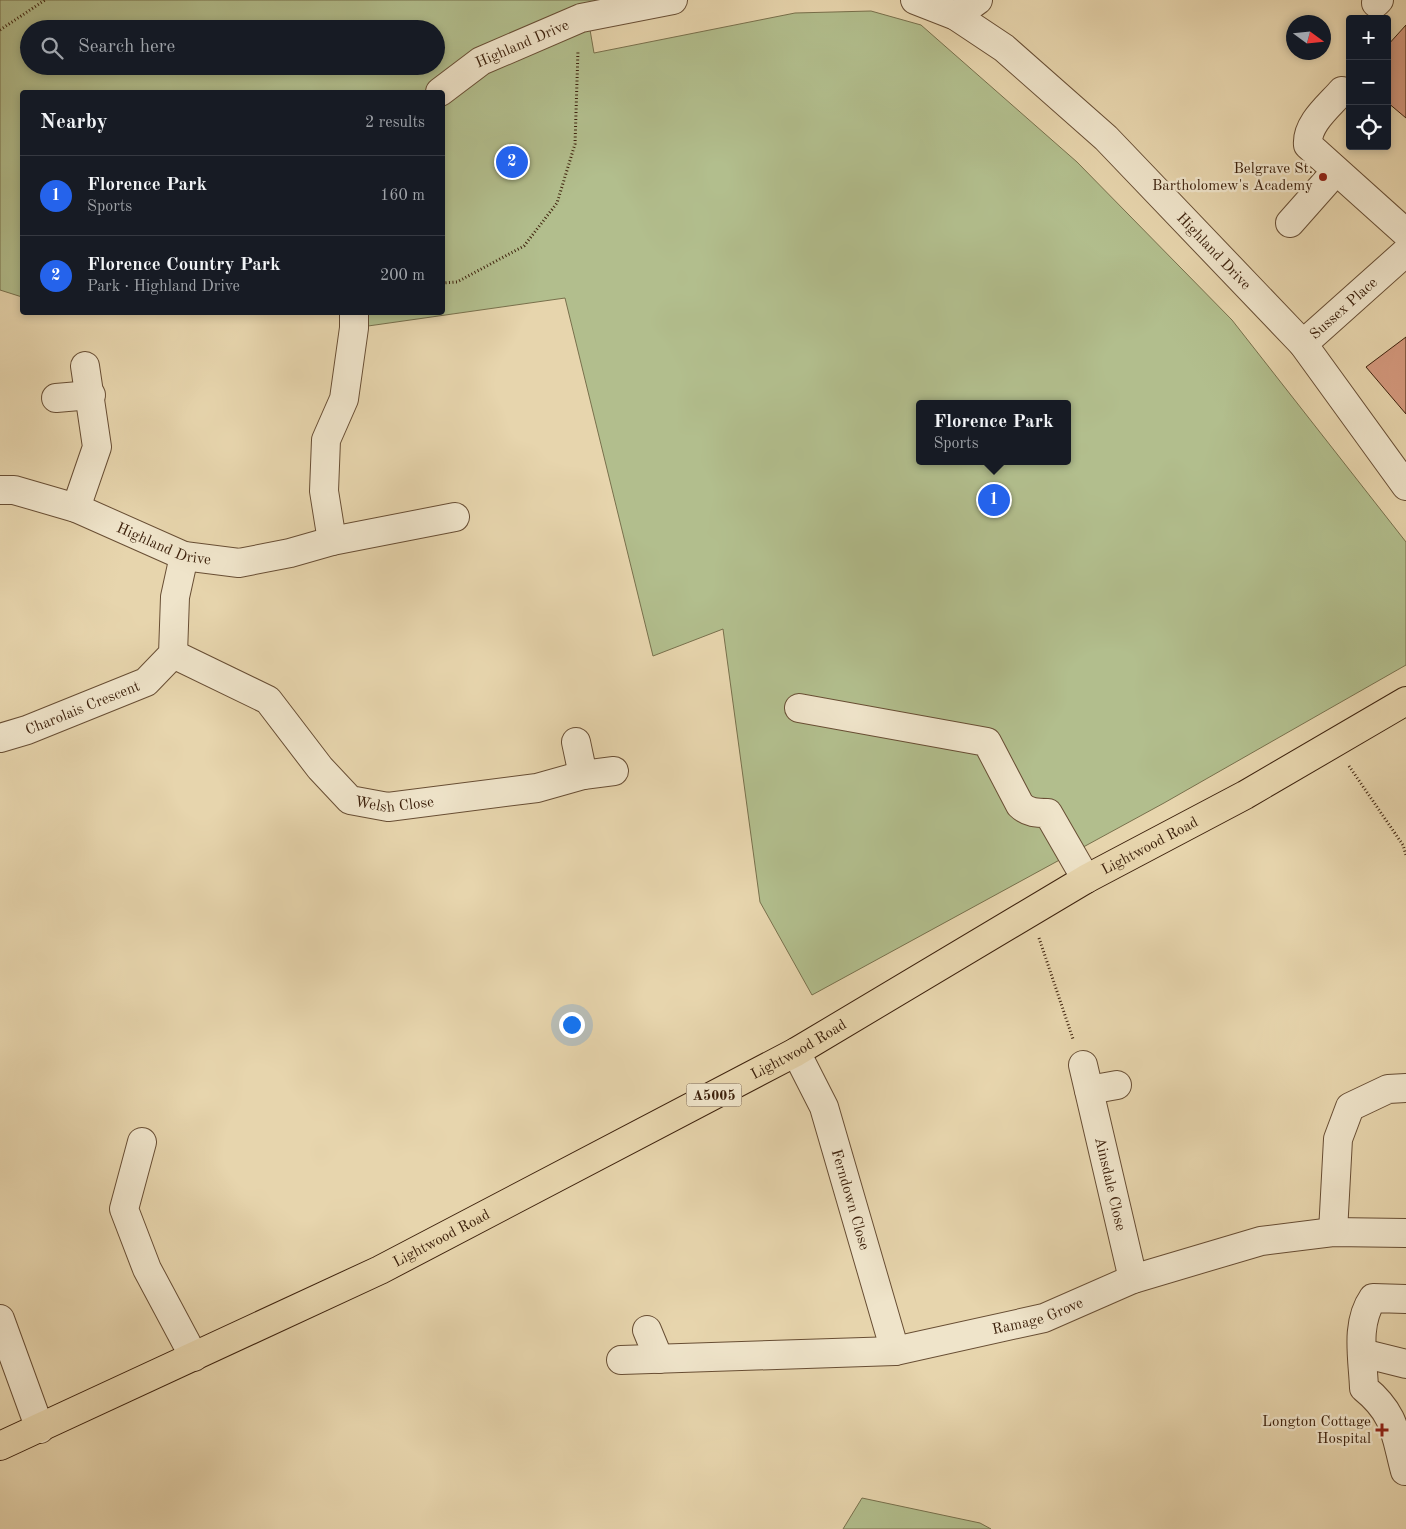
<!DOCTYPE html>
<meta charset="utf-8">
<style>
:root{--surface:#171b24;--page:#20242c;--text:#f1f3f6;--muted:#9ea1a6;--line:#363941;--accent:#2563eb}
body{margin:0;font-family:"Old Standard TT",serif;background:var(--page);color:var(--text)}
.controls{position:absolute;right:15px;top:15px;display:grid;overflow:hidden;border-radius:5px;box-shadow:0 2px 8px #0003}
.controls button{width:45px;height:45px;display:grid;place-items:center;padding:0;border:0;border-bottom:1px solid var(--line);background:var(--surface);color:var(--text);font:25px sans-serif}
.compass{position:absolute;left:1286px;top:15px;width:45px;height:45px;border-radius:50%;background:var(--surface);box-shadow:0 2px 8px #0003;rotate:105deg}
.you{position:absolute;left:571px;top:1024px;width:18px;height:18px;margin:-12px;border:4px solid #fff;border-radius:50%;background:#1a73e8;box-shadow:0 0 0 8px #1a73e833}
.badge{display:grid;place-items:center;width:32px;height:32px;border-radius:50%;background:var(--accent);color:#fff;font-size:16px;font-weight:700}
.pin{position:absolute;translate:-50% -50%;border:2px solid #fff;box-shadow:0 1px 5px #0006}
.popup{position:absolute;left:916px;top:400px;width:155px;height:65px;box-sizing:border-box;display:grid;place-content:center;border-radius:5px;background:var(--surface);filter:drop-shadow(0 1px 4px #0005);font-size:16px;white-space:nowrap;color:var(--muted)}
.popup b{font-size:19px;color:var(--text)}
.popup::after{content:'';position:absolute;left:50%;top:100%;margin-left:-10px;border:10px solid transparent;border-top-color:var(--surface)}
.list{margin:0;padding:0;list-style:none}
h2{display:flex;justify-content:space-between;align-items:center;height:65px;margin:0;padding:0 20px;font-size:21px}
h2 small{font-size:16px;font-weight:400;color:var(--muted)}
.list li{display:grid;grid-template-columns:32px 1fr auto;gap:15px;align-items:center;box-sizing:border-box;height:80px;padding:0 20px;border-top:1px solid var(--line)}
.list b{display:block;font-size:19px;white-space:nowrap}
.list p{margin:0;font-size:16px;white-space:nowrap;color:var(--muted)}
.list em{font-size:16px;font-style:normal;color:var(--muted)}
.icon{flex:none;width:28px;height:28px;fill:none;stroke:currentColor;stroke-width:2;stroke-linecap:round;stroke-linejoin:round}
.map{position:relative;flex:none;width:1406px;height:1529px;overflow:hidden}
.search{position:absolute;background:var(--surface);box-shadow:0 2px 8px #0003;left:20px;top:20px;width:425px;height:55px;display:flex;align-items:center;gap:12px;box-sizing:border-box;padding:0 18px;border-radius:28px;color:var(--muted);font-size:19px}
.panel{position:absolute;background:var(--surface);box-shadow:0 2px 8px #0003;left:20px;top:90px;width:425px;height:225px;border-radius:5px}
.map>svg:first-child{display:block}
.green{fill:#b2be8d;stroke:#78704c;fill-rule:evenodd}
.building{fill:#d4997e;stroke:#3d210c}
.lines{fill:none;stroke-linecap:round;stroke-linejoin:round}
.minor-casing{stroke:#684e34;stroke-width:30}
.major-casing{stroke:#3d210c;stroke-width:30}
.path{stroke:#3d210c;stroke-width:3;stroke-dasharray:1 2.5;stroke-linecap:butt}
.minor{stroke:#efe4ca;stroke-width:28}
.major{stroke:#e7d5ad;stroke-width:28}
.poi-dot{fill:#8f2418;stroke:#efe4ca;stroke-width:2}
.labels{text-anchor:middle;stroke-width:4.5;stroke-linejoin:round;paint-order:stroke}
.shield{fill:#efe4ca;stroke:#725c45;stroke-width:1}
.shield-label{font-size:14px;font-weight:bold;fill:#3d210c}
.street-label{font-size:15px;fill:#3d210c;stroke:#efe4ca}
.poi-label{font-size:15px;fill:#3d210c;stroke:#efe4ca;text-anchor:end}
</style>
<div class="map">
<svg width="1406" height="1529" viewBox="0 0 1406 1529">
<rect width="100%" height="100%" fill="#e7d5ad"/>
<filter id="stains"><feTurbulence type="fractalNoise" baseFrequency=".004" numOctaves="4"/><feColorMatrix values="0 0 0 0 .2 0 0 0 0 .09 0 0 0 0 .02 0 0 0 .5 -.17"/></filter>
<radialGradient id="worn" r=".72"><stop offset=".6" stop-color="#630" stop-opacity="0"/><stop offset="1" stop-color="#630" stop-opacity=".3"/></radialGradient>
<path class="green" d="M0 0H616L589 24 594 53 795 13 871 11 921 25 1077 162 1232 320 1406 542V665L1164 803 812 995 760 902 723 629 653 656 565 298 354 328V313L442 312V92H22V297L0 290ZM29 29H436V66H29ZM920 404H1068V461H920Z
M862 1498 980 1523 991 1529H843Z"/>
<path class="building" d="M1406 25V118L1387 102V46Z
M1406 337V414L1366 367Z"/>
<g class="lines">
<defs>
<g id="minor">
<path id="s1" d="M915 0 956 16 1004 48 1106 138 1303 344 1406 486"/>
<path d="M1376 3 1379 0"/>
<path d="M956 16 978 0"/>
<path d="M1342 91C1329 106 1306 124 1308 145L1406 233"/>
<path id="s2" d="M440 92 481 61 581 18 673 0"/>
<path d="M1290 223 1336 171"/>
<path id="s3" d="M1303 344 1406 252"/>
<path d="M56 398 91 395"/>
<path id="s4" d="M0 490H14L76 508 184 556 239 563 290 553 332 541 324 491 326 440 344 399 354 328V312"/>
<path d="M76 508 97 447 85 366"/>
<path d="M332 541 455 517"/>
<path id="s5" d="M173 654 268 700 320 768 350 800 388 807 537 788 583 775 614 771"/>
<path d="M799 708 987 742 1020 805C1028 813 1037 813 1048 813L1086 879"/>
<path id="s6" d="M0 738 27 730 146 682 173 654 175 597 184 556"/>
<path d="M576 742 583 775"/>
<path id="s7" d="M796 1052 824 1107 895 1351"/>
<path id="s8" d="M1083 1065 1133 1279"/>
<path d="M1089 1090 1117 1085"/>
<path d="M142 1142 124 1209 147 1269 194 1357"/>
<path d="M1333 1232 1338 1139 1350 1107 1388 1089 1406 1088"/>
<path d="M0 1319 40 1429"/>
<path d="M647 1330 659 1359"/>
<path d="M1362 1353 1406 1364"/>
<path id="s9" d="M621 1360 895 1351 1044 1318 1133 1279 1261 1241 1333 1232 1406 1233"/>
<path d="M1405 1471C1395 1434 1396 1414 1364 1388 1363 1359 1355 1324 1373 1298L1406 1299"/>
</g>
<g id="major">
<path id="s10" d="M0 1446 380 1270 796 1052 1086 879 1245 795 1406 701"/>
</g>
</defs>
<use href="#minor" class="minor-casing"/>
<use href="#major" class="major-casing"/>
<path class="path" d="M0 30 45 0
M442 283 457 282 524 246 557 203 575 144 578 50
M1349 766 1403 845 1406 855
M1039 938 1073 1039"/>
<use href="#minor" class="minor"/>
<use href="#major" class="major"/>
</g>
<g class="poi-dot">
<circle cx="1323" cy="177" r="5"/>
<path d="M1379.5 1422.5h5v5h5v5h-5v5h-5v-5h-5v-5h5z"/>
</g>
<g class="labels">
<rect class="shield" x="686.5" y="1083.5" width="55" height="23" rx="4"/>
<g class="shield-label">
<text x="714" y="1100">A5005</text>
</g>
<g class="street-label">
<text dy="5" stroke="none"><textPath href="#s2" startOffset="96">Highland Drive</textPath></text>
<text dy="5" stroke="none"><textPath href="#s1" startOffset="394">Highland Drive</textPath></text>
<text dy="5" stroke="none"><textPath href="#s3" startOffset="54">Sussex Place</textPath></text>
<text dy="5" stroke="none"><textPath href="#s4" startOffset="174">Highland Drive</textPath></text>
<text dy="5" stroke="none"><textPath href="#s6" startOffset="88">Charolais Crescent</textPath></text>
<text dy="5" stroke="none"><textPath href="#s5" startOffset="280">Welsh Close</textPath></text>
<text dy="5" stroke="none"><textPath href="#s10" startOffset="1298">Lightwood Road</textPath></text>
<text dy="5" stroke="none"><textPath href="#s10" startOffset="892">Lightwood Road</textPath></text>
<text dy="5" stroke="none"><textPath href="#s8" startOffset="122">Ainsdale Close</textPath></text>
<text dy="5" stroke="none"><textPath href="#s7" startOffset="158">Ferndown Close</textPath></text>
<text dy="5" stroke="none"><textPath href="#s10" startOffset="488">Lightwood Road</textPath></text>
<text dy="5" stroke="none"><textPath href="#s9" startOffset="421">Ramage Grove</textPath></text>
</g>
<g class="poi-label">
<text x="1313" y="173">Belgrave St.<tspan x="1313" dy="17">Bartholomew's Academy</tspan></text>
<text x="1371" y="1426">Longton Cottage<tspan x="1371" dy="17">Hospital</tspan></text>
</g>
</g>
<rect width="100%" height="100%" filter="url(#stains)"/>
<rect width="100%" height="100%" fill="url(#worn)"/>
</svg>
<div class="controls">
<button>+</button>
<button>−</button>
<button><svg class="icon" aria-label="locate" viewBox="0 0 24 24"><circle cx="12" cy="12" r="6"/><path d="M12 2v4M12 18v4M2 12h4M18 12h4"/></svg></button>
</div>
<svg class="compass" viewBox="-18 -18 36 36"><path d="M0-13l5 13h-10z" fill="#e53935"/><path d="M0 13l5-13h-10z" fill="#9ea1a6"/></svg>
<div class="you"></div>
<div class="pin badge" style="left:994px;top:500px">1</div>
<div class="popup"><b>Florence Park</b>Sports</div>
<div class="pin badge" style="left:512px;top:162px">2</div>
<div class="search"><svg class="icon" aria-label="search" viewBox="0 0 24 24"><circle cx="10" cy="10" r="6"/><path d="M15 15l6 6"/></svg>Search here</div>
<section class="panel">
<h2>Nearby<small>2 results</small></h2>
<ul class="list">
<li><span class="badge">1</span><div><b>Florence Park</b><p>Sports</p></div><em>160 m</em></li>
<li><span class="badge">2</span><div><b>Florence Country Park</b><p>Park · Highland Drive</p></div><em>200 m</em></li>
</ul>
</section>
</div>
